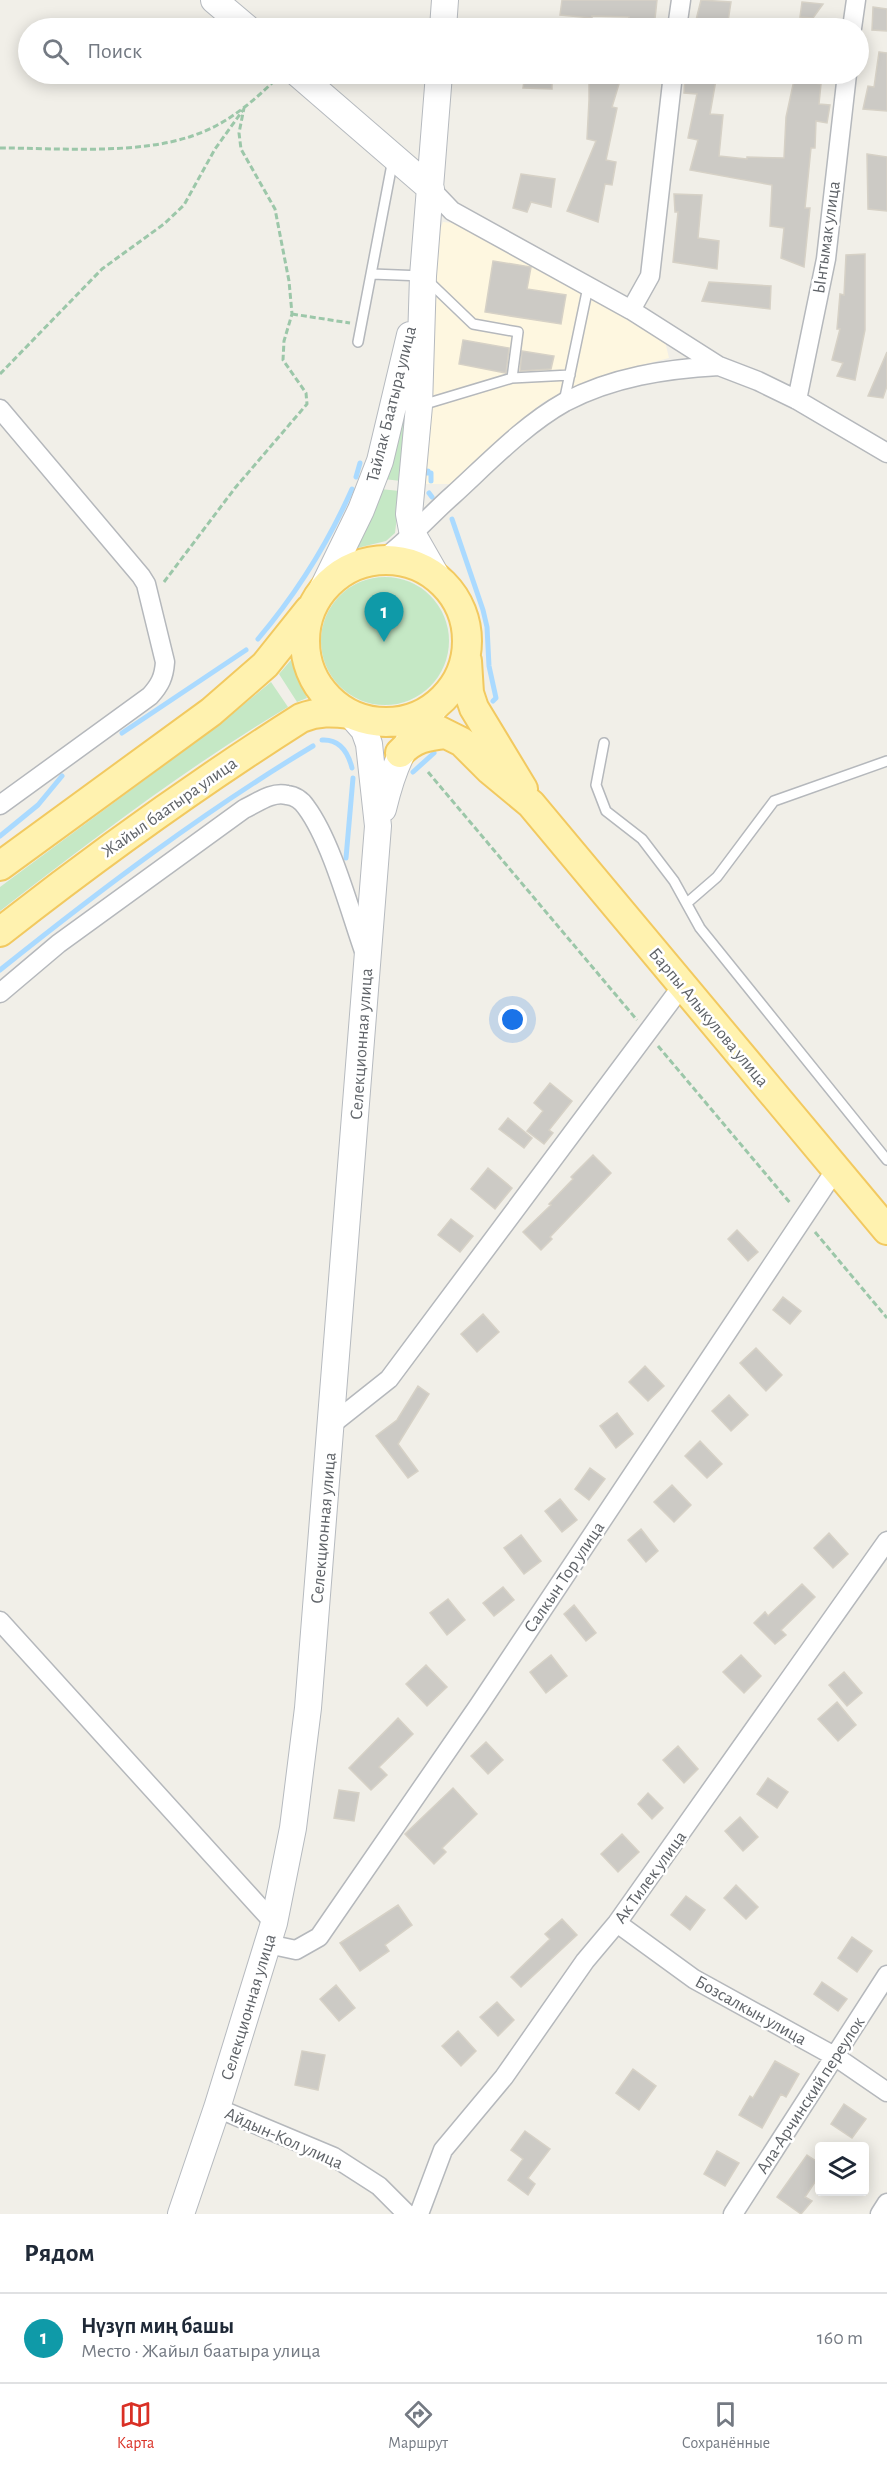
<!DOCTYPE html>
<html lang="ru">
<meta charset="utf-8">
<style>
:root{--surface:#fff;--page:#f6f6f7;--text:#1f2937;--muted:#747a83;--line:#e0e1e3;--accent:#d93025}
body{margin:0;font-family:"Alegreya Sans",sans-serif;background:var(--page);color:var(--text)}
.controls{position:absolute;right:18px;bottom:18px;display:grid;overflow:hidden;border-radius:6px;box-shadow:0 3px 15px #0003}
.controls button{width:54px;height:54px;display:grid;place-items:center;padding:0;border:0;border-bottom:2px solid var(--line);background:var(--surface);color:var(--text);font:30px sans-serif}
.you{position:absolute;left:513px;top:1020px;width:21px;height:21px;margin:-15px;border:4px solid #fff;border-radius:50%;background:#1a73e8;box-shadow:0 0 0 9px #1a73e833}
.badge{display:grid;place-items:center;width:39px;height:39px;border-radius:50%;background:var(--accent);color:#fff;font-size:20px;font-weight:700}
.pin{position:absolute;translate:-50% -50px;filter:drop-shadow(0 2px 3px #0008)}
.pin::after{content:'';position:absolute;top:32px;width:21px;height:18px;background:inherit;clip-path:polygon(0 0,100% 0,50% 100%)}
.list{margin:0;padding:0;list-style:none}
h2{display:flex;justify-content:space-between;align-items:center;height:78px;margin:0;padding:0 24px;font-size:26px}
h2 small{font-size:20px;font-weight:400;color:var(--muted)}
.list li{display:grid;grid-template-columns:39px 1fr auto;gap:18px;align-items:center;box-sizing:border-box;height:90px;padding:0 24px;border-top:2px solid var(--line)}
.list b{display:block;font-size:22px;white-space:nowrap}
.list p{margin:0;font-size:20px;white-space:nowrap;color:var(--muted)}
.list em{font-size:20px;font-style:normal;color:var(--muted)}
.icon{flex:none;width:33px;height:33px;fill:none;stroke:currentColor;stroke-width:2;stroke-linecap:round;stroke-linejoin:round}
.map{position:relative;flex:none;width:887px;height:2214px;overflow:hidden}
.search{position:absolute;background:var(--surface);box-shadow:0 3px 15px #0003;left:18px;right:18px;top:18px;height:66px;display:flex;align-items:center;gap:15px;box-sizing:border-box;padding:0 21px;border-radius:33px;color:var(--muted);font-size:22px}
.sheet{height:168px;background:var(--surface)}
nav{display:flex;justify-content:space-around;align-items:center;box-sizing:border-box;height:84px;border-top:2px solid var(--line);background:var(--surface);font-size:16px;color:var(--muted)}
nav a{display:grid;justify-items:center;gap:3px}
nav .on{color:var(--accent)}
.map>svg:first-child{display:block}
.commercial{fill:#fef7e0}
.green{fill:#c5e8c5}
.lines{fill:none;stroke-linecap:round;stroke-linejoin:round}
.stream{stroke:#aadaff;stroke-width:5}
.building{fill:#cccac5;stroke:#d6d1c6;stroke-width:1.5}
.lane-casing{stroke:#b5b8bc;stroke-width:12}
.street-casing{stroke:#b5b8bc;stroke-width:21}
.secondary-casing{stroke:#b6babf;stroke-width:28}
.primary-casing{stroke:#f2c960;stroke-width:32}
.path{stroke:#9cc7a9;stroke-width:3;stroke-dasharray:6 3;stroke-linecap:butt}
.lane{stroke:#fff;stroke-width:9}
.street{stroke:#fff;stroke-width:18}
.secondary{stroke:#fff;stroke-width:26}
.primary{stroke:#fff2af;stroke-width:28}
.labels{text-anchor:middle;stroke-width:5;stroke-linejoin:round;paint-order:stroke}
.street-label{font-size:18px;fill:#5f6368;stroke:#fff}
</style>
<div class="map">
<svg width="887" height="2214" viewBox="0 0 887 2214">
<rect width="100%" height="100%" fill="#f1efe8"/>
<path class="commercial" d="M443 222 453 223 498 243 665 341 669 358 615 372 563 392 542 403 524 419 451 484H422L440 230Z"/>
<path class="green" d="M406 402H408L401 481 384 479Z
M380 489 400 491 395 533 386 541 353 549Z
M321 641a64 64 0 1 1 128 0a64 64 0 1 1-128 0Z
M291 660 307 698 297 702 279 674Z
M271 682 288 707C187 767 93 839 0 911V887L220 724Z"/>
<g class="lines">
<path class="stream" d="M428 471 427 473H431V481
M356 477 360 463
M429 493 432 497
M452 519 483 610 487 627 489 666 496 698 493 701
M258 639C297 593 328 543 352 489
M122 733 246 650
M322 740C340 739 348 752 352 768
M413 772 434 753
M0 836 38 805 62 776
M346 858 353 778
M0 970C100 890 203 812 313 746"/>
</g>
<path class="building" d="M562 0H657L654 28H627L629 17 592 16V18L560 15Z
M701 0 731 2 727 28H694Z
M802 2 823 4 813 18 800 17Z
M873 7 887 9V31L872 30Z
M879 52 887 53V111L863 109 868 86 874 87Z
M525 74H552V89L523 88Z
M589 74H622L612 107 617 108 606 160 616 162 612 185 605 184 598 222 567 211 596 141 587 139 589 100Z
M685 74H717L710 114 723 115 719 156 747 159V157L784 158 786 117 794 80 821 84 819 104 830 105 827 123 816 121 815 148H811L805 208H810L804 267 781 258 784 228 770 226 772 185 690 170 698 140 688 138 697 94 684 93Z
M867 154 887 157V211L868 209Z
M521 174 555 179 551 207 531 202 527 212 513 208Z
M674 194 702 195 698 238 719 241 717 269 673 262 678 212H675Z
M865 254V330L855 380 837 376 843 363 832 360 840 329H837L840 294 844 295 846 255Z
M493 261 531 267 527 289 566 295 561 324 485 312Z
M709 282 771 286 770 309 702 301Z
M463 340 509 348 506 373 459 364Z
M522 351 554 356 551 369 520 371Z
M887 352V386L883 398 868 396Z
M550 1083 572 1101 549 1130 553 1133 544 1144 527 1131 543 1111 534 1103Z
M508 1118 532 1138 524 1148 499 1129Z
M593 1155 611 1173 550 1237 552 1239 541 1250 523 1232 551 1205 549 1204 573 1179 571 1177Z
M488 1168 512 1188 495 1209 471 1189Z
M451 1219 473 1236 460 1252 438 1235Z
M737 1230 758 1252 748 1261 728 1239Z
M783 1297 801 1311 790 1324 773 1310Z
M483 1314 499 1332 477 1352 461 1334Z
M756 1348 782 1375 766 1391 740 1363Z
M645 1366 664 1386 648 1401 629 1382Z
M418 1386 429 1394 398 1444 418 1471 408 1478 376 1436 397 1420Z
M729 1395 748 1415 731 1431 712 1411Z
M617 1413 633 1434 616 1448 600 1426Z
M700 1441 722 1464 707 1478 685 1456Z
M590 1468 605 1479 589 1500 575 1489Z
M672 1485 691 1505 674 1522 654 1502Z
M560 1499 577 1520 562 1532 545 1511Z
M641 1529 658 1551 646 1562 628 1540Z
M829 1533 848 1554 833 1568 814 1548Z
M521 1535 541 1561 524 1574 504 1548Z
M802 1584 815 1597 781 1630 786 1635 775 1644 754 1623 765 1612 768 1616Z
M503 1587 514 1600 494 1616 483 1603Z
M448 1599 465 1620 447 1635 430 1613Z
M574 1605 596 1633 586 1641 564 1614Z
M551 1655 567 1676 546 1693 530 1672Z
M741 1655 761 1676 744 1693 723 1672Z
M426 1665 447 1687 427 1706 406 1684Z
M844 1672 862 1693 847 1706 829 1685Z
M837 1702 856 1725 838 1741 818 1719Z
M398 1718 413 1734 379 1767 387 1775 371 1790 349 1768Z
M486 1742 503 1760 488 1774 471 1756Z
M678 1746 698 1769 684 1783 663 1760Z
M768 1778 788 1792 777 1808 757 1794Z
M453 1788 477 1814 442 1848 446 1852 434 1864 405 1834Z
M339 1790 359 1793 354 1821 334 1818Z
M648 1793 663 1808 652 1819 638 1804Z
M740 1817 758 1837 743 1851 725 1831Z
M622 1834 639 1852 618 1872 601 1854Z
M736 1885 758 1907 746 1919 724 1898Z
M686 1896 705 1910 690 1930 671 1915Z
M398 1905 412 1925 385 1945 389 1951 360 1971 340 1943Z
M562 1919 577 1935 521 1987 511 1977 550 1939 545 1934Z
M852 1937 872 1951 857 1972 838 1958Z
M822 1982 847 1999 838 2011 814 1994Z
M336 1985 355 2008 339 2021 320 1999Z
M497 2002 514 2020 498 2036 480 2017Z
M458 2031 476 2051 461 2066 442 2046Z
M302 2051 325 2055 318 2090 295 2085Z
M775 2061 799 2074 786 2097 781 2094 762 2128 739 2115 750 2096 753 2098Z
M633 2069 656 2086 639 2110 616 2093Z
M844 2104 866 2119 852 2138 831 2124Z
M525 2131 550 2149 528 2178 535 2184 528 2195 508 2180 523 2159 511 2150Z
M717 2151 739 2163 725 2186 704 2174Z
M807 2155 819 2163V2176L805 2197 812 2201 801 2214 777 2197Z"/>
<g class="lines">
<defs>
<path id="lane" d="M372 274 423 276 473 324 518 332 512 378 422 405
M358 342 393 159
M512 378 570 375
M564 402 588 287
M604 743 596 785 606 811 642 839 674 881 700 928 887 1160
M687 903 717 877 774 801 887 761"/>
<path id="street" d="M677 28 681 0
M852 28 856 0
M431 189 452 211 631 310 719 366 758 381 797 400 887 453
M631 310 650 276 673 74
M797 400 826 259 847 74
M0 409 141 576 146 584 165 662C164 677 160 685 150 696L0 805
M383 559C409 540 429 516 453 495 488 463 524 425 565 402 613 377 665 369 719 366
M0 993 58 944 244 809C257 803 272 791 287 795 295 796 302 801 306 807 332 842 350 912 365 954
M331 1425 389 1379 682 986
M0 1621 274 1923
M617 1923 694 1979 836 2057 887 2092
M268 1944 296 1950 319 1937 479 1705 836 1169
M217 2108 334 2157 379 2186 407 2214
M419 2214 443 2150 504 2077 585 1961 617 1923 887 1541
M733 2214 887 1975
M880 2214 887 2203"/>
<path id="secondary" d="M214 0 247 28
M443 28 445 0
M298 74 431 189
M437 577 413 535 409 514 419 406 423 276 439 74
M320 594 361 510 380 461 410 335
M383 809C394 763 405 740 437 705
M181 2214 217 2108 274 1923 293 1828 308 1708 378 826 369 744 364 730 350 714"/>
<path id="primary" d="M305 641a81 81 0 1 1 162 0a81 81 0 1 1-162 0Z
M467 661 469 693 474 708 523 789
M398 722 434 728 462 742 490 770 531 804 887 1230
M400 753C414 738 427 736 446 734
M0 866 211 712 265 665 309 610
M0 932C97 856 197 784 301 718 319 711 332 712 350 714"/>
</defs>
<use href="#lane" class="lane-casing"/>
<use href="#street" class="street-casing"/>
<use href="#secondary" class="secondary-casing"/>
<use href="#primary" class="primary-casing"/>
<path class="path" d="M0 148C59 148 137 155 192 136 226 125 253 102 278 77
M292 314 350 323
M0 374 102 269 164 224 184 205 215 149 243 110
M164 582 235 488 307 404 306 393 283 360 284 341 292 314 289 281 275 209 241 149 239 133 244 108
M428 772 637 1020
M658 1046 791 1204
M815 1232 887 1318"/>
<use href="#lane" class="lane"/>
<use href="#street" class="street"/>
<use href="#secondary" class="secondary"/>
<use href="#primary" class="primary"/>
</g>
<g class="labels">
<g class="street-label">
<text transform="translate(826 237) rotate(-82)" y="6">Ынтымак улица</text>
<text transform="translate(391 404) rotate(-76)" y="6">Тайлак Баатыра улица</text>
<text transform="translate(169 807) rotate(-35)" y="6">Жайыл баатыра улица</text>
<text transform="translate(709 1017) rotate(50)" y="6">Барпы Алыкулова улица</text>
<text transform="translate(361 1044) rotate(-86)" y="6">Селекционная улица</text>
<text transform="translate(323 1528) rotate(-85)" y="6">Селекционная улица</text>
<text transform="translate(564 1577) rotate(-56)" y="6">Салкын Тор улица</text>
<text transform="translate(650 1877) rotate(-54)" y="6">Ак Тилек улица</text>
<text transform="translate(248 2007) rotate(-73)" y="6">Селекционная улица</text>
<text transform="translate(751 2010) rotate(29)" y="6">Бозсалкын улица</text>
<text transform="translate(810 2095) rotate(-57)" y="6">Ала-Арчинский переулок</text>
<text transform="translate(284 2138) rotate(24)" y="6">Айдын-Кол улица</text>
</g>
</g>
</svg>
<div class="controls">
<button><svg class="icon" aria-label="layers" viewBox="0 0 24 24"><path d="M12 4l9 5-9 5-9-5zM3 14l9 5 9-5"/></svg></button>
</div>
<div class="you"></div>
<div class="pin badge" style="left:384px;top:642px;background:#0f9aa8">1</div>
<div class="search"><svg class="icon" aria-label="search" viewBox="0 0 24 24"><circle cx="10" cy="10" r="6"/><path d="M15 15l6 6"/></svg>Поиск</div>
</div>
<section class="sheet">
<h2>Рядом<small></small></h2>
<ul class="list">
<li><span class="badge" style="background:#0f9aa8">1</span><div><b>Нүзүп миң башы</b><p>Место · Жайыл баатыра улица</p></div><em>160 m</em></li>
</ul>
</section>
<nav>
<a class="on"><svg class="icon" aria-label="map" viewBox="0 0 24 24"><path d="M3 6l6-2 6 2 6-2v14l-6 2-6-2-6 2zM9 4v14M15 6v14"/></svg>Карта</a>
<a><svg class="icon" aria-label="directions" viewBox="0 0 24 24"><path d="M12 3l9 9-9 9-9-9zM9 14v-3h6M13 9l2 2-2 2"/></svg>Маршрут</a>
<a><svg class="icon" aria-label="saved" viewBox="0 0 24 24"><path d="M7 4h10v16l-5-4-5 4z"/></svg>Сохранённые</a>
</nav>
